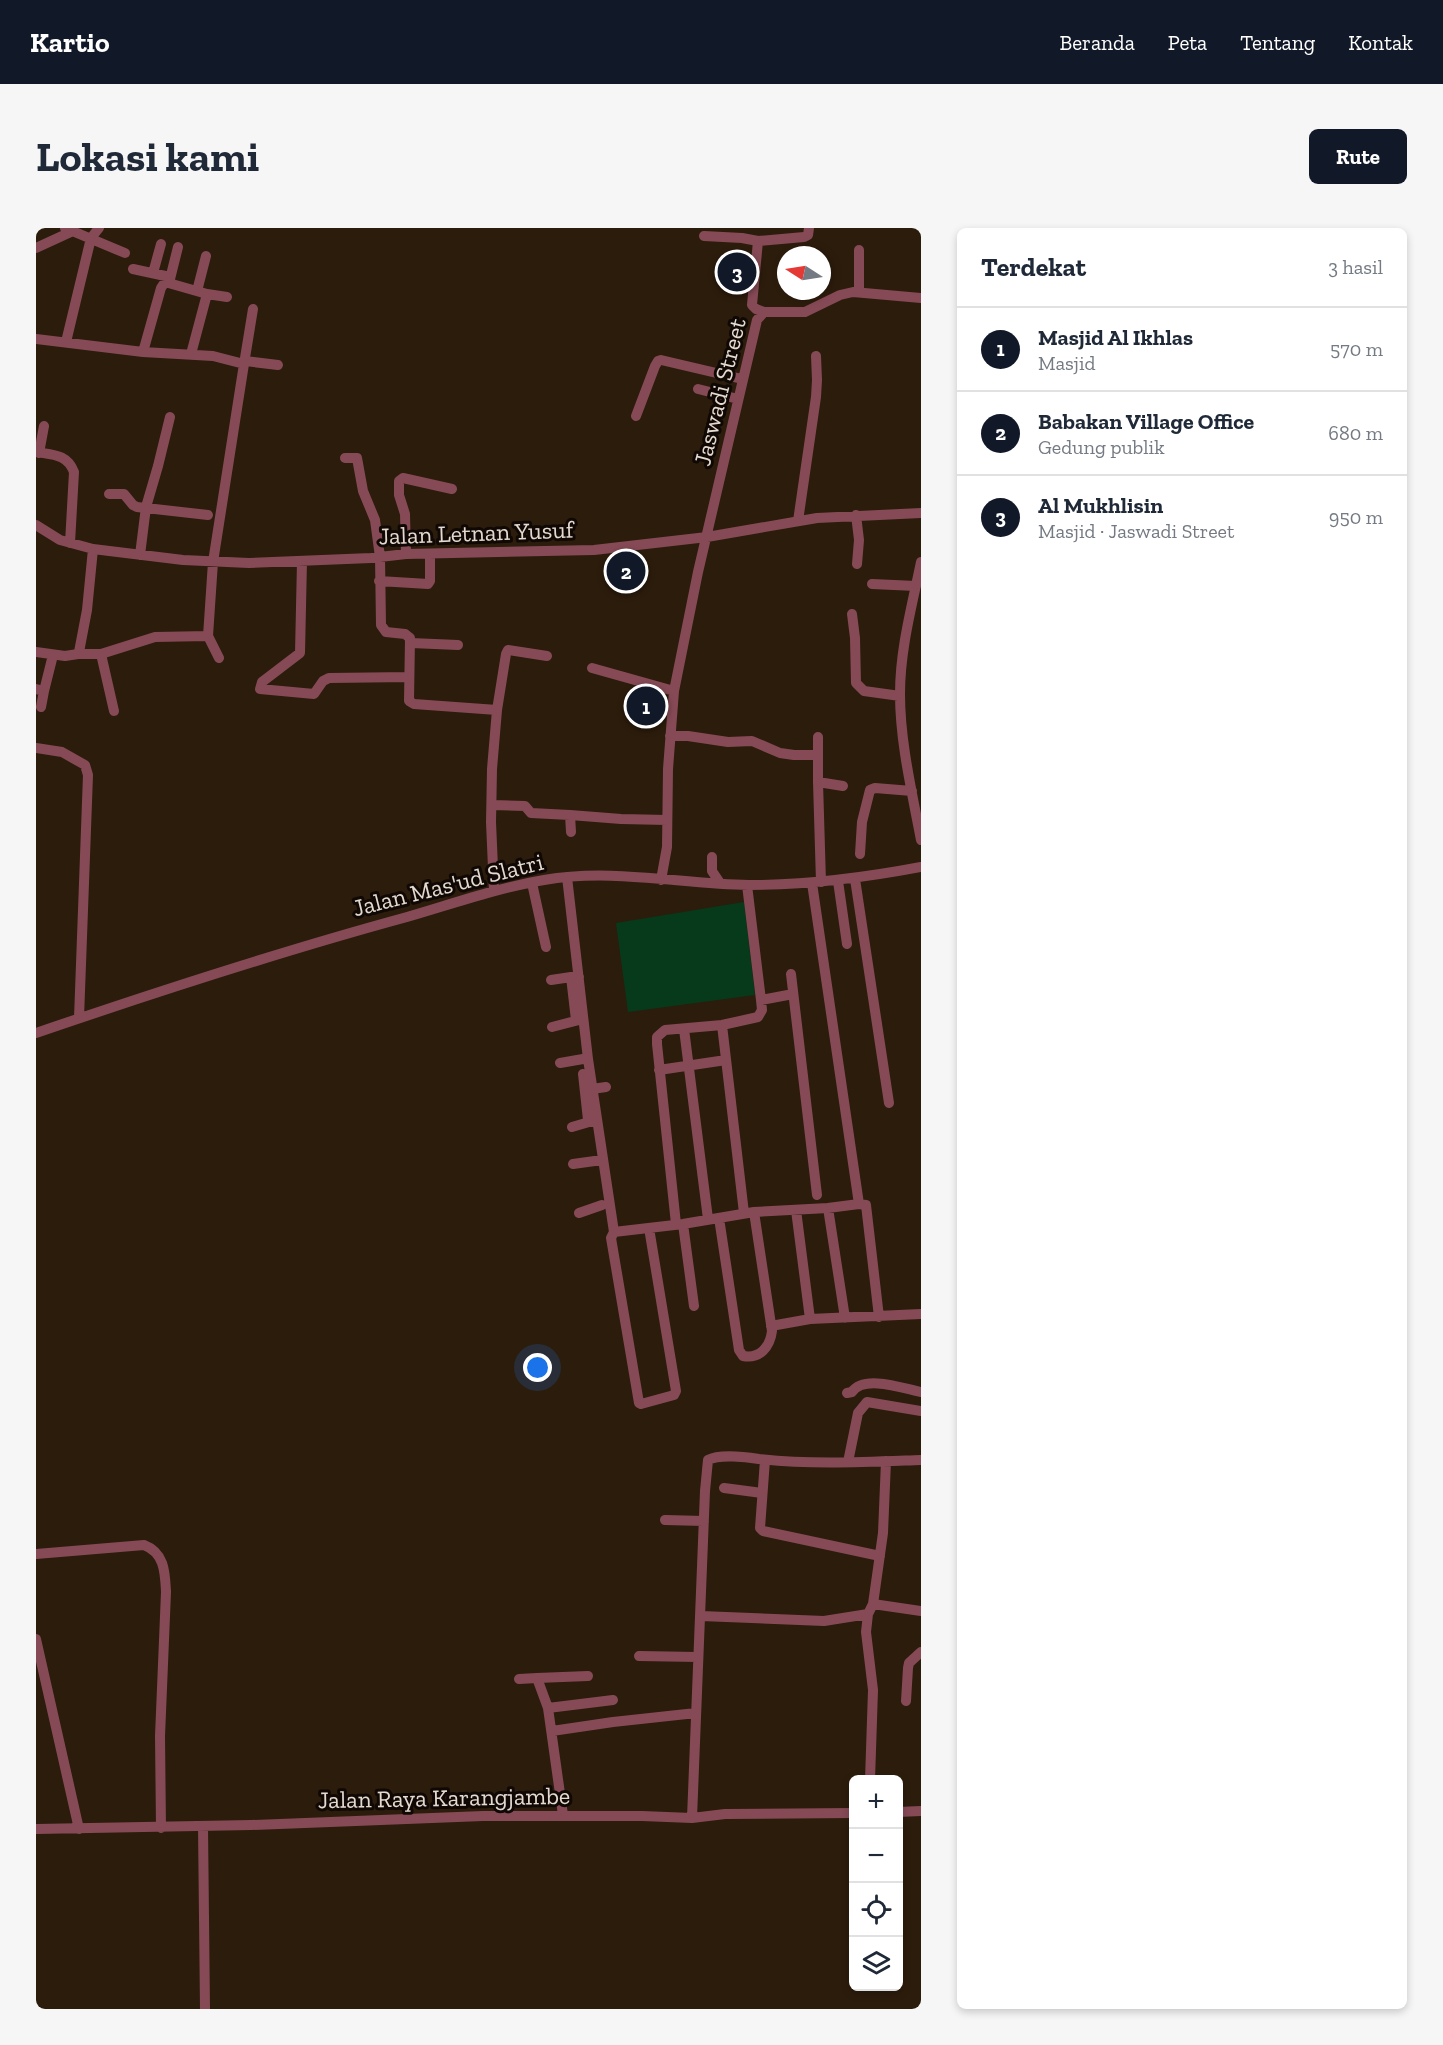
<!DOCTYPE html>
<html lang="id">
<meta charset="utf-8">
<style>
:root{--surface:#fff;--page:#f6f6f7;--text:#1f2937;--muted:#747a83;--line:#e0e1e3;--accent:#111827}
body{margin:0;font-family:"Zilla Slab",serif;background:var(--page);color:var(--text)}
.controls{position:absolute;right:18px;bottom:18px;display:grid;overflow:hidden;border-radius:9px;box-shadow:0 3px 9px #0003}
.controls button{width:54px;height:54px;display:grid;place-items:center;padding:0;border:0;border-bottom:2px solid var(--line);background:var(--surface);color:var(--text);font:30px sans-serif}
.compass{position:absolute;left:741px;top:18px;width:54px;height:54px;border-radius:50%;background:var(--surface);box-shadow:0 3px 9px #0003;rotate:282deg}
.you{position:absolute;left:502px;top:1140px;width:21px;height:21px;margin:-15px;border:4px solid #fff;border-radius:50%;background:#1a73e8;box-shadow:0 0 0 9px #1a73e833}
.badge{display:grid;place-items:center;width:39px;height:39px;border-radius:50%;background:var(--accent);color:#fff;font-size:20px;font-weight:700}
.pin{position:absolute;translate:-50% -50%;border:3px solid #fff;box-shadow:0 2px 6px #0006}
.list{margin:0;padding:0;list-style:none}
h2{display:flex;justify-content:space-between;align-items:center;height:78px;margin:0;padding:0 24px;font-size:26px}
h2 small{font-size:20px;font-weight:400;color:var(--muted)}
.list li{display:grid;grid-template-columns:39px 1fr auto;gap:18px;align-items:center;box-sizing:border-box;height:84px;padding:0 24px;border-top:2px solid var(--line)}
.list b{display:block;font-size:22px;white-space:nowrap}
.list p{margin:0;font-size:20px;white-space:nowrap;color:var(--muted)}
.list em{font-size:20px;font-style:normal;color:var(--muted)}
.icon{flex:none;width:33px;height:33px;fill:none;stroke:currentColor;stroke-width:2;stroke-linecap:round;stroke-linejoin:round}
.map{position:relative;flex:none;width:885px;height:1781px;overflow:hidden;border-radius:9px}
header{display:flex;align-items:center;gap:36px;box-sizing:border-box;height:84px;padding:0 30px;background:var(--accent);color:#fff}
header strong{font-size:28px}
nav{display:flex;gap:33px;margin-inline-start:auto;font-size:21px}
.intro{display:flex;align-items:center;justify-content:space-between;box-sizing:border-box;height:144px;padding:0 36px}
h1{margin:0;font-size:42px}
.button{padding:15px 27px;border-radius:9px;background:var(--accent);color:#fff;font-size:21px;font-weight:700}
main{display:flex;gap:36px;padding:0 36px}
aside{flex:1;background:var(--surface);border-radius:9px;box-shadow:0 3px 9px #0003}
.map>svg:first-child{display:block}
.green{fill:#063a1b}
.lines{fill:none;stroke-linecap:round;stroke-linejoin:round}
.minor{stroke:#864a56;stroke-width:10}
.labels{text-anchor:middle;stroke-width:6;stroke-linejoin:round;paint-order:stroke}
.street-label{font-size:24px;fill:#e5dad0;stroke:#0f0804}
</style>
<header>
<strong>Kartio</strong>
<nav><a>Beranda</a><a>Peta</a><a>Tentang</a><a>Kontak</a></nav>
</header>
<div class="intro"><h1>Lokasi kami</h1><a class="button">Rute</a></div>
<main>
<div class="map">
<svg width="885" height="1781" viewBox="0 0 885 1781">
<rect width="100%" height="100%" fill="#2c1c0c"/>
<path class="green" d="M708 674 719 767 592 784 580 695Z"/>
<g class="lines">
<path class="minor" d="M29 0 89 25
M668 8 706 10 722 13
M0 20 37 3
M823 22V64
M97 41 134 49
M117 45 125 16
M133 55 142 19
M161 63 170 28
M171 66 191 69
M728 84 720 81 716 77 722 13 768 9 772 7 773 0
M0 111 107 124 177 128 208 136 177 334 172 408
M30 114 55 10 63 0
M107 124 125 60 129 54 171 66 155 126
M209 133 242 137
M208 136 217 81
M662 161 702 171
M600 188 619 138 622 133 625 132 706 151
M0 224C17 227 31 226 38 244L34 315
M3 225 8 198
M309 230H321L327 263 339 292 344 329 345 397 350 404 369 406 374 410 373 473 378 476 461 482 456 541 455 594 458 663
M73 266H88L97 277 101 279 172 287
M820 287 823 312 821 336
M762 293 780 169 781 152 780 128
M0 297 24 312 57 321 147 332 213 335 335 330 370 326 558 322 671 309 781 290 885 285
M370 326 369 286 363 267V253L367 250 416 261
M104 327 110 279 122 238 134 189
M266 333 264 425 226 454 224 461 278 466 287 453 293 450 373 449
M885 334C876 378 864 421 864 466 864 514 876 564 885 612
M343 353 392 356 394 353V326
M836 356 880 358
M816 386 819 410 820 455 828 463 864 468
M375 415 422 417
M0 424 29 428 42 426 43 424 51 382 57 321
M42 426H65L119 409 172 408 183 430
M65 426 78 483
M556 440 638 463
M0 461 8 463 17 427
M5 479 8 463
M461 482 470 426 472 422 511 428
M634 508H652L692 514 716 513 744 525 758 527H781
M782 509V554
M0 520 26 524 49 537 52 547 43 790
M456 577 489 578 495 585 534 587 535 604
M534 587 585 591 631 592
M824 626 826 594 834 562 839 560 876 563
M676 629V643L684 655
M531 649 552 831 578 1004
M819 651 853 875
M625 652 631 619 632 541 638 463 662 344 721 92 728 84H769L804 67 817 64 885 70
M802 653 811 716
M785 654 782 554 807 558
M496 655 510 719
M755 746 781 967
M515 752 535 749
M725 772 757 766
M540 792 535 749H543
M686 797 708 985
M516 799 547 791
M648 801 672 991
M0 805C123 763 246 723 371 689 416 676 461 660 508 652 576 640 644 656 713 657 772 657 827 650 885 639
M524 835 547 831
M623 842 690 832
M547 846 552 892 553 894H561
M556 861 570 859
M536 899 553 894
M537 936 566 932
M823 976 830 977 843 1089
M792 980 809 1090
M760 982 774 1091
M543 985 566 977
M683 990 703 1122 707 1128C724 1131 734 1119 736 1103L718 984
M640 996 621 816V809L629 802 686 797 722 789 726 782 725 772 711 657
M647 996 658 1078
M613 1000 640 1163 638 1167 605 1176 603 1175 575 1010 578 1004 647 996 718 984 792 980 823 976 776 655
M735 1098 774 1091 885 1086
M811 1165 816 1164C828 1146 869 1161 885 1164
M729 1232 724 1300 727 1303 844 1328
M812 1234 822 1185 831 1174 885 1183
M688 1260 726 1265
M629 1292 668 1293
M0 1326 108 1317C129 1325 129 1345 130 1364L124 1508 125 1600
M837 1376 847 1305 850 1233
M832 1386 830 1404 837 1462 834 1552
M665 1388 788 1393 832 1386 837 1376 885 1383
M0 1411 43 1601
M603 1428 662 1429
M483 1451 501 1450
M870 1473 872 1440 873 1435 885 1424
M512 1480 501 1450 552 1448
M516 1503 577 1494 660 1485
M862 1584 885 1583
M527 1587 512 1480 577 1472
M656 1590 669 1263 672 1232C683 1226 710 1229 723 1231 776 1237 831 1234 885 1232
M167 1598 169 1781
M0 1601 215 1597 447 1588H606L656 1590 689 1586 818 1585"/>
</g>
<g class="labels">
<g class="street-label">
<text transform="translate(684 164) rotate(-76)" y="8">Jaswadi Street</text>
<text transform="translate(440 305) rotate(-2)" y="8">Jalan Letnan Yusuf</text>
<text transform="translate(412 657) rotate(-14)" y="8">Jalan Mas'ud Slatri</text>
<text transform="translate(408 1570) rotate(-1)" y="8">Jalan Raya Karangjambe</text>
</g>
</g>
</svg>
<div class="controls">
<button>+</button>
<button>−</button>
<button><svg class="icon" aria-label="locate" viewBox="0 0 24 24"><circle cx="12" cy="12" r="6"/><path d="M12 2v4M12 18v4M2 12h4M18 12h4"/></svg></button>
<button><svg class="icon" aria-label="layers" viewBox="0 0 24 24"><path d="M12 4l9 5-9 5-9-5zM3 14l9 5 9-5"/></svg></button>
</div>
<svg class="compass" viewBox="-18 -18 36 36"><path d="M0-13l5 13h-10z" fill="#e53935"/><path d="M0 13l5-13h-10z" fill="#747a83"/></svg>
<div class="you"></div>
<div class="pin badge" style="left:610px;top:478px">1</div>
<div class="pin badge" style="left:590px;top:343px">2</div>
<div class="pin badge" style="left:701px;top:44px">3</div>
</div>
<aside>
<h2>Terdekat<small>3 hasil</small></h2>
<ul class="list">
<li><span class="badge">1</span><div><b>Masjid Al Ikhlas</b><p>Masjid</p></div><em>570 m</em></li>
<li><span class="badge">2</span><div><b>Babakan Village Office</b><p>Gedung publik</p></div><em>680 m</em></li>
<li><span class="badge">3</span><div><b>Al Mukhlisin</b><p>Masjid · Jaswadi Street</p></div><em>950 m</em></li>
</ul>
</aside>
</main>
